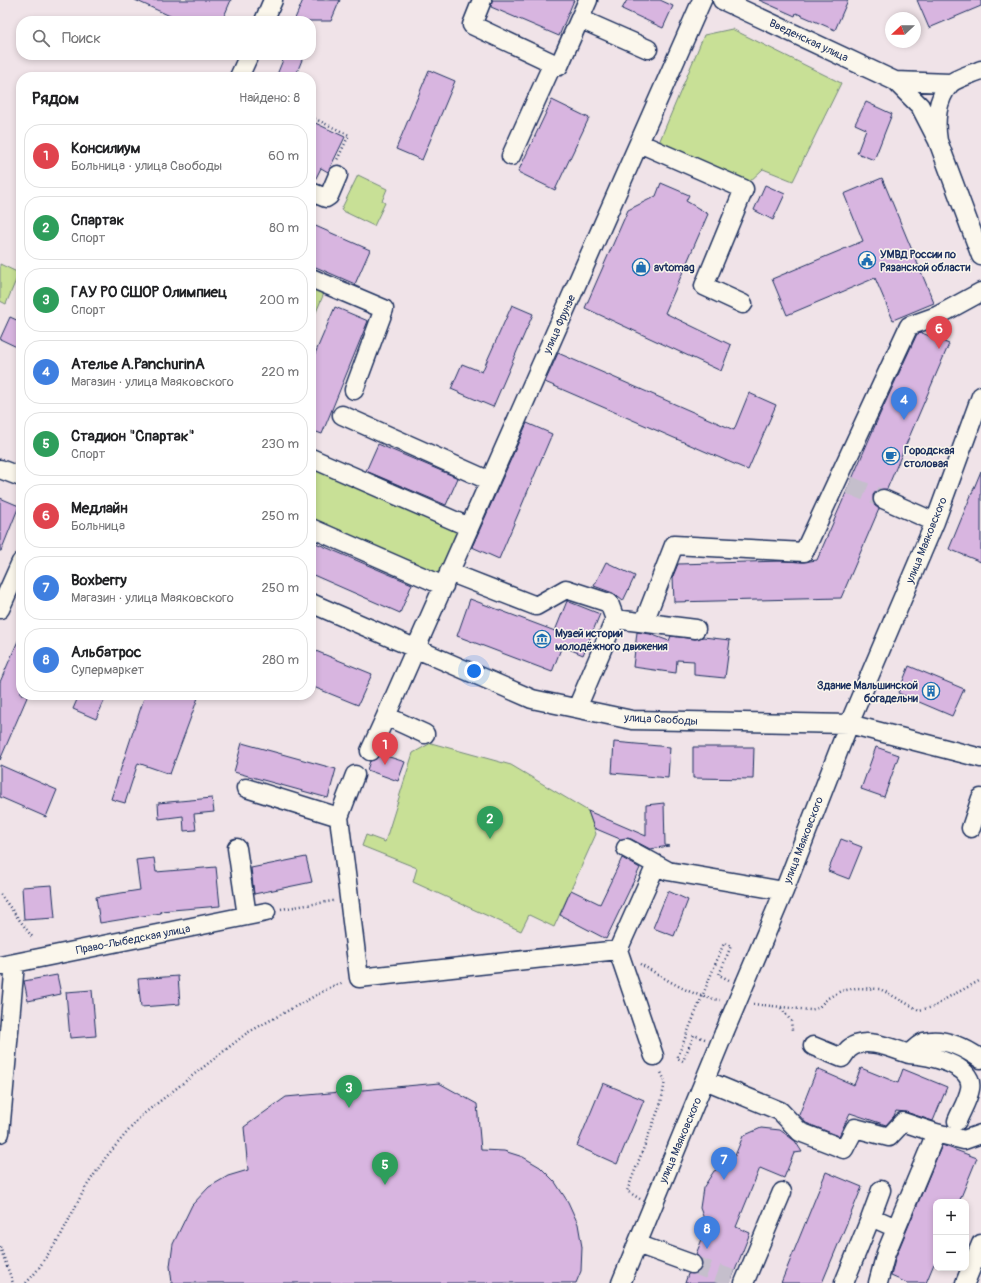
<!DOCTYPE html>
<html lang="ru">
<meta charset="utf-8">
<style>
:root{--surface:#fff;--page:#f6f6f6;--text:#202124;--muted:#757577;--line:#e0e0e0;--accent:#d93025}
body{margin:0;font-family:Pangolin,sans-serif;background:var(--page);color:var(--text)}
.controls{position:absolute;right:12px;bottom:12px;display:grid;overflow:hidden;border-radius:8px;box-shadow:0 2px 6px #0003}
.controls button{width:36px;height:36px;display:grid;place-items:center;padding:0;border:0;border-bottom:1px solid var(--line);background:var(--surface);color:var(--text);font:20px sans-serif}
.compass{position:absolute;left:885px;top:12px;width:36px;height:36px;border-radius:50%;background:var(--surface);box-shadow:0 2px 6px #0003;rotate:248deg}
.you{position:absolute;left:474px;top:671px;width:14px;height:14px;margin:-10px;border:3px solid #fff;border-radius:50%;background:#1a73e8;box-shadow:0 0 0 6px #1a73e833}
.badge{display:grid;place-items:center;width:26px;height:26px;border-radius:50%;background:var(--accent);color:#fff;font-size:13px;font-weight:700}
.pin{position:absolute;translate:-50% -33px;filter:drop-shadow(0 1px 2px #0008)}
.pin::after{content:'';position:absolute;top:21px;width:14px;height:12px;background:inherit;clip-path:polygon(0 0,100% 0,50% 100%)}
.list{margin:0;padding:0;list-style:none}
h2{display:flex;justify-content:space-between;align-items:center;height:52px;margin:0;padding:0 16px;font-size:17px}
h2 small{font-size:13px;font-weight:400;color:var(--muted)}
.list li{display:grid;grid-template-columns:26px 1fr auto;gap:12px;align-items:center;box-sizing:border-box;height:64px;margin:0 8px 8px;padding:0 8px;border:1px solid var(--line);border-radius:16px}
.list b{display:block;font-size:15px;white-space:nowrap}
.list p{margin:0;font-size:13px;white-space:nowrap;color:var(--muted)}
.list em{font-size:13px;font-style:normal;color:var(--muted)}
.icon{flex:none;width:22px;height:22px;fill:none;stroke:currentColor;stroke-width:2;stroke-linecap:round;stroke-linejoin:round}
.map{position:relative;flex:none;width:981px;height:1283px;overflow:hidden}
.search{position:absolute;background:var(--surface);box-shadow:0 2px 6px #0003;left:16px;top:16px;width:300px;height:44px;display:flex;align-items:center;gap:10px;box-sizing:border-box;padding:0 14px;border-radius:16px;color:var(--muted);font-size:15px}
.panel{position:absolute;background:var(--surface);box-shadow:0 2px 6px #0003;left:16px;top:72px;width:300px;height:628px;border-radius:16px}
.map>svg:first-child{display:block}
.green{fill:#c8e096;stroke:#72887a}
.building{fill:#d8b5e0;stroke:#1b2f5e}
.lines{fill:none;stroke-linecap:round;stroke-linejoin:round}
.minor-tunnel{stroke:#c5bfcc;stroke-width:18;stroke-dasharray:18 9;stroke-linecap:butt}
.minor-casing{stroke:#1b2f5e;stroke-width:21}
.path{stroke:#1b2f5e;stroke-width:2.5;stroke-dasharray:1 3;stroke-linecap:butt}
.minor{stroke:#fbf7ec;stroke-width:18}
.minor-bridge-casing{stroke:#1b2f5e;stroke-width:21;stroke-linecap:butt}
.minor-bridge{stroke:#fbf7ec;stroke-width:18}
.labels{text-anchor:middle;stroke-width:3;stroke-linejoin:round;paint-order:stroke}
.street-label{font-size:11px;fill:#1b2f5e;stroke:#fbf7ec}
.poi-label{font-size:11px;font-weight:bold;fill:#1b2f5e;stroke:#fbf7ec;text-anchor:start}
</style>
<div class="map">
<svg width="981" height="1283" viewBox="0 0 981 1283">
<rect width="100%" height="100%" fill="#f0e3e8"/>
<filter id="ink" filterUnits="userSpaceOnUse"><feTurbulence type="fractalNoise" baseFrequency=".025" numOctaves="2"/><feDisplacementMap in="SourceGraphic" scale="8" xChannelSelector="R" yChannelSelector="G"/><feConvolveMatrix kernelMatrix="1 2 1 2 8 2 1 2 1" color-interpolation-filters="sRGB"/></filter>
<g filter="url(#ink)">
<path class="green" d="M732 29 841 83 793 181 763 169 747 184 658 145 704 35Z
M358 175 387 189 382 201 385 203 374 226 341 210Z
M0 264 19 273 6 304 0 301Z
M311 285 325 291 311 324Z
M311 462 461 528 438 581 311 526Z
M431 743 511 765 588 811 596 834 554 927 529 915 521 931 413 882 417 868 362 846 366 835 385 842 413 753Z"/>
<path class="building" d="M135 0H231L222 21H181Z
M303 0H340L331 21H294Z
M492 0H574L559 36 491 7Z
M627 0H660L673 6 663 28 622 9Z
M759 0H848L835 30 796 13 795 16Z
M917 0H981V6L929 28Z
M285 55H304L295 77H276Z
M429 70 455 81 422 160 396 149Z
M552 100 589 118 555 190 518 172Z
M866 102 892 114 874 160 857 153 866 129 855 124Z
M311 121 345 137 328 172 321 168 314 182H311Z
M882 178 934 303 893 320 875 278 787 315 772 279 863 241 844 194Z
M661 183 689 195 686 201 708 214 665 313 731 345 721 371 585 308 628 210 656 196Z
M765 185 785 194 773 220 754 210Z
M311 224 370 250 355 284 311 265Z
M512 305 533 314 493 407 451 389 462 364 482 372Z
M335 307 368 321 322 434 311 430V363Z
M10 317 21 322V349L0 339Z
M922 333 949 344 887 489 877 490 873 495 874 505 879 509 841 598 674 602 673 576 678 564 782 561 803 562 817 560 880 414 917 334Z
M558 353 734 430 749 393 776 405 748 470 545 382Z
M527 423 552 434 499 559 472 547Z
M378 444 458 478 446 505 366 471Z
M981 471V562L949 549Z
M0 498 19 506 1 551H0Z
M311 541 412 584 400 613 311 574Z
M606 562 635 576 623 601 613 593 594 586Z
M470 599 555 631 567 601 600 614 583 655 562 646 552 672 457 636Z
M637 632 650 634 669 641 671 636 695 639 703 637 730 640 725 678 694 675V661L677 660 676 673 633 667Z
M21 634V695H28L0 760V682Z
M311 649 372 674 358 705 311 686Z
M909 666 964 689 952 716 898 693Z
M79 695H107L96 719 73 709Z
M145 695H199L170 774 138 763 125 803 111 799Z
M614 742 670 747 668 778 612 773Z
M242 743 336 769 328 798 234 772Z
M693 747H754L753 779 693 778Z
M876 747 899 755 884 797 861 789Z
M380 754 405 762 398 781 367 770 370 761 376 759Z
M0 765 57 790 46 817 0 797Z
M212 798 214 812 194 814 196 830 184 831 183 816 159 819 158 803Z
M664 803 665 845 669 846 650 849 631 839H620L594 828 588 811 646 836V805Z
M841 839 862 847 849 879 828 871Z
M306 857 312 882 254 894 251 868Z
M154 858 156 872 216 867 220 906 160 911 161 913 100 923 96 897 140 890 136 860Z
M622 858 640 868 606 939 560 915 571 890 600 904Z
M52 885 55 918 24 920 22 887Z
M668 891 688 900 674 936 653 928Z
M57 975 61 994 28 1001 24 981Z
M178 976 180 1004 141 1007 138 979Z
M92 990 96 1036 70 1038 66 992Z
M861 1068 898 1083 903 1069 947 1087 933 1121 906 1112 896 1111 894 1116 886 1125 850 1113 839 1136 806 1123 799 1115 817 1069 854 1085Z
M439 1083 477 1104 481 1150 504 1151 523 1157 540 1167 555 1182 568 1202 578 1224 582 1247 581 1271 576 1283H172L170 1266 173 1244 192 1205 209 1187 228 1176 248 1170 244 1127 286 1097Z
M603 1083 644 1100 617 1164 577 1146Z
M761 1128 780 1130 795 1141 802 1152 794 1153 784 1178 760 1168 736 1227 750 1233 730 1283H685L688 1274 698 1272 702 1267V1262L696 1254 707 1227 700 1208 703 1188 714 1171 732 1163 743 1136Z
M942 1145 977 1158 959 1202H936V1259L926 1283H907L891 1276 896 1256Z
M826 1172 862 1187 822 1283H781Z"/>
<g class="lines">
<path class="minor-tunnel" d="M849 485 883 499
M692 1264 732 1279"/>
<defs>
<path id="minor" d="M482 0 472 25 559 66 588 0
M722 0 895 81 920 106 938 141
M580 19 648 49
M264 21 273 0
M981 70C972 74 956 78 950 84 936 99 935 123 938 141L981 256
M239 77 249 55
M895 81 950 83
M639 143 744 189 704 286 743 304
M511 156 553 63
M311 192 326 198 329 196 338 175
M311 278 384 309 354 390
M342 415 490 481
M311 458 469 527
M0 469 21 477
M883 499 935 522
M311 528 444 586
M449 572 536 606 566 589 609 603 615 619
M311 603 532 699 632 720 849 724 981 758
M0 609 21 562
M644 622 674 545 804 552 909 326 937 316 981 292
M577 708 615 619 696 629
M425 734 386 716 702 0
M370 751 386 716
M355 775 339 817 359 978 618 950
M246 788 339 817
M971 828 981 798
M237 848 247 916
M626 848 668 871 784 891
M0 966 266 912
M746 981 784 891 849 724 935 522 981 396
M813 1046 842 1058C844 1055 847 1050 850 1048 866 1036 893 1049 909 1054 913 1050 919 1044 924 1042 943 1037 965 1048 981 1059
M909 1054C926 1055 975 1064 970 1089 968 1100 961 1111 957 1121
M654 1056 618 950 656 865
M705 1080 780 1111 800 1132 844 1149 855 1128 889 1137 903 1122 936 1133
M0 1133 15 963
M881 1190 871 1217 896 1228
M637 1244 692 1264
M621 1283 724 1033
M744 1283 782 1192
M844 1283 871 1217
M878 1283 886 1253 936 1133 964 1140 981 1134
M965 1283 981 1244"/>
</defs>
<use href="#minor" class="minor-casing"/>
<path class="path" d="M311 117 349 135 337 160
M0 894 33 938
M281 909 333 901
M640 964C665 978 691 997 720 1000
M753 1004 810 1010 818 1008 828 998 841 991 856 988 880 989 919 1010 934 1007 947 998 981 980
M781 1008 791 1021 792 1030
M705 1039 694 1035 683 1061 677 1058 724 943 731 946 719 975 729 980
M640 1199 627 1191 661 1103 665 1081 660 1070
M0 1247 13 1283
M26 1283 36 1272 61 1235 84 1190 106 1157 141 1116 247 1033 333 986 344 983"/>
<use href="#minor" class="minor"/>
<defs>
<path id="minor-bridge" d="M724 1033 746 981"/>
</defs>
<use href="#minor-bridge" class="minor-bridge-casing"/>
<use href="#minor-bridge" class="minor-bridge"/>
</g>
</g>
<defs>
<symbol id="civic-ring" viewBox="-11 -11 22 22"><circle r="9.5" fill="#fbf7ec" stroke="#1f6fb2" stroke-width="1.5"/><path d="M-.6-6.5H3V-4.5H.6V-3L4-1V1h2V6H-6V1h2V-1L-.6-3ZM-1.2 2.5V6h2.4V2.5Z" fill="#1f6fb2"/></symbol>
<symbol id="shop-ring" viewBox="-11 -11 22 22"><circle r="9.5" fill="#fbf7ec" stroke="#1f6fb2" stroke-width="1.5"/><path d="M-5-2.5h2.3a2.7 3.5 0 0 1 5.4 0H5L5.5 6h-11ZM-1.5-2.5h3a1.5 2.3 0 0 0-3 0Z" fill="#1f6fb2"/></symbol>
<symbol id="cafe-ring" viewBox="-11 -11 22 22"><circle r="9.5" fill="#fbf7ec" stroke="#1f6fb2" stroke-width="1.5"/><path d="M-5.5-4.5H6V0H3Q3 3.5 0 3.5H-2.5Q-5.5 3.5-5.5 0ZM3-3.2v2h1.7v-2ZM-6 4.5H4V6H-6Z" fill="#1f6fb2"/></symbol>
<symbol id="museum-ring" viewBox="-11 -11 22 22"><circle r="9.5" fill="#fbf7ec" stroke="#1f6fb2" stroke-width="1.5"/><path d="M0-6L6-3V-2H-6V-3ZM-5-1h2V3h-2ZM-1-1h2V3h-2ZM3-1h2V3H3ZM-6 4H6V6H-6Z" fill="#1f6fb2"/></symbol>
<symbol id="building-ring" viewBox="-11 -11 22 22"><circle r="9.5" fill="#fbf7ec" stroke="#1f6fb2" stroke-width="1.5"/><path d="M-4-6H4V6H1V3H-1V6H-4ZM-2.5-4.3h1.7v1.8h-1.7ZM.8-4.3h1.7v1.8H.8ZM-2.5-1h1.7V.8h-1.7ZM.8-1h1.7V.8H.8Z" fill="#1f6fb2"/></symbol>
</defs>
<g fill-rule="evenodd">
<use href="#civic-ring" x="857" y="250" width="20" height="20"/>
<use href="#shop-ring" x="631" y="257" width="20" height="20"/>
<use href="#cafe-ring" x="881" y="446" width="20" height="20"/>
<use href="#museum-ring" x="532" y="629" width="20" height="20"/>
<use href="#building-ring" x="921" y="681" width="20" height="20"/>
</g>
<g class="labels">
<g class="street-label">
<text transform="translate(809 40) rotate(25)" y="4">Введенская улица</text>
<text transform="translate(559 324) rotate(-66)" y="4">улица Фрунзе</text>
<text transform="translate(926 540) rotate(-68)" y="4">улица Маяковского</text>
<text transform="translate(661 719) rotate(3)" y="4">улица Свободы</text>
<text transform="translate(803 840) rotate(-69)" y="4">улица Маяковского</text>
<text transform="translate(133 939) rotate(-11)" y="4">Право-Лыбедская улица</text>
<text transform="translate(680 1140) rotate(-67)" y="4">улица Маяковского</text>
</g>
<g class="poi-label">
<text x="880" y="258">УМВД России по<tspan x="880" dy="13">Рязанской области</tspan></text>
<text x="654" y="271">avtomag</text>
<text x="904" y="454">Городская<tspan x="904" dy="13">столовая</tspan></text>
<text x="555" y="637">Музей истории<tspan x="555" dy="13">молодёжного движения</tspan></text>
<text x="918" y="689" text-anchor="end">Здание Мальшинской<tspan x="918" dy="13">богадельни</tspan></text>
</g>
</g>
</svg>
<div class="controls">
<button>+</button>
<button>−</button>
</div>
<svg class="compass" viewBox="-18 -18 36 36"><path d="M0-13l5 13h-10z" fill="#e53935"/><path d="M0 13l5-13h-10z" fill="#757577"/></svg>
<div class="you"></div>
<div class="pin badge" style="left:385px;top:765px;background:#e0444e">1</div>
<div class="pin badge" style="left:490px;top:839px;background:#2e9e5b">2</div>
<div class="pin badge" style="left:349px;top:1108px;background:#2e9e5b">3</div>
<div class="pin badge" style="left:904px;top:420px;background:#3f7fe0">4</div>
<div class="pin badge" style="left:385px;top:1185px;background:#2e9e5b">5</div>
<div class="pin badge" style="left:939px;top:349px;background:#e0444e">6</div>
<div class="pin badge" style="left:724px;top:1180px;background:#3f7fe0">7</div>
<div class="pin badge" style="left:707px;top:1249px;background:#3f7fe0">8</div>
<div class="search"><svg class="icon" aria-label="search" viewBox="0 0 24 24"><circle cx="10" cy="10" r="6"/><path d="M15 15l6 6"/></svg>Поиск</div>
<section class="panel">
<h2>Рядом<small>Найдено: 8</small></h2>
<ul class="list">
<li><span class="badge" style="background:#e0444e">1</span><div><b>Консилиум</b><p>Больница · улица Свободы</p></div><em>60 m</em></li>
<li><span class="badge" style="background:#2e9e5b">2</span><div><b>Спартак</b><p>Спорт</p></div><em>80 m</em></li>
<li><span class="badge" style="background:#2e9e5b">3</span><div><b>ГАУ РО СШОР Олимпиец</b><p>Спорт</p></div><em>200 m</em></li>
<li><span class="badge" style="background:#3f7fe0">4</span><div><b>Ателье A.PanchurinA</b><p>Магазин · улица Маяковского</p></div><em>220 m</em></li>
<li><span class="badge" style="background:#2e9e5b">5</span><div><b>Стадион &quot;Спартак&quot;</b><p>Спорт</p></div><em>230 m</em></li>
<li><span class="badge" style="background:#e0444e">6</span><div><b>Медлайн</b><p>Больница</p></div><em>250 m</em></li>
<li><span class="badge" style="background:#3f7fe0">7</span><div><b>Boxberry</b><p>Магазин · улица Маяковского</p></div><em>250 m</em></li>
<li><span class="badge" style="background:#3f7fe0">8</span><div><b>Альбатрос</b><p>Супермаркет</p></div><em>280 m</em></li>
</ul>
</section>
</div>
